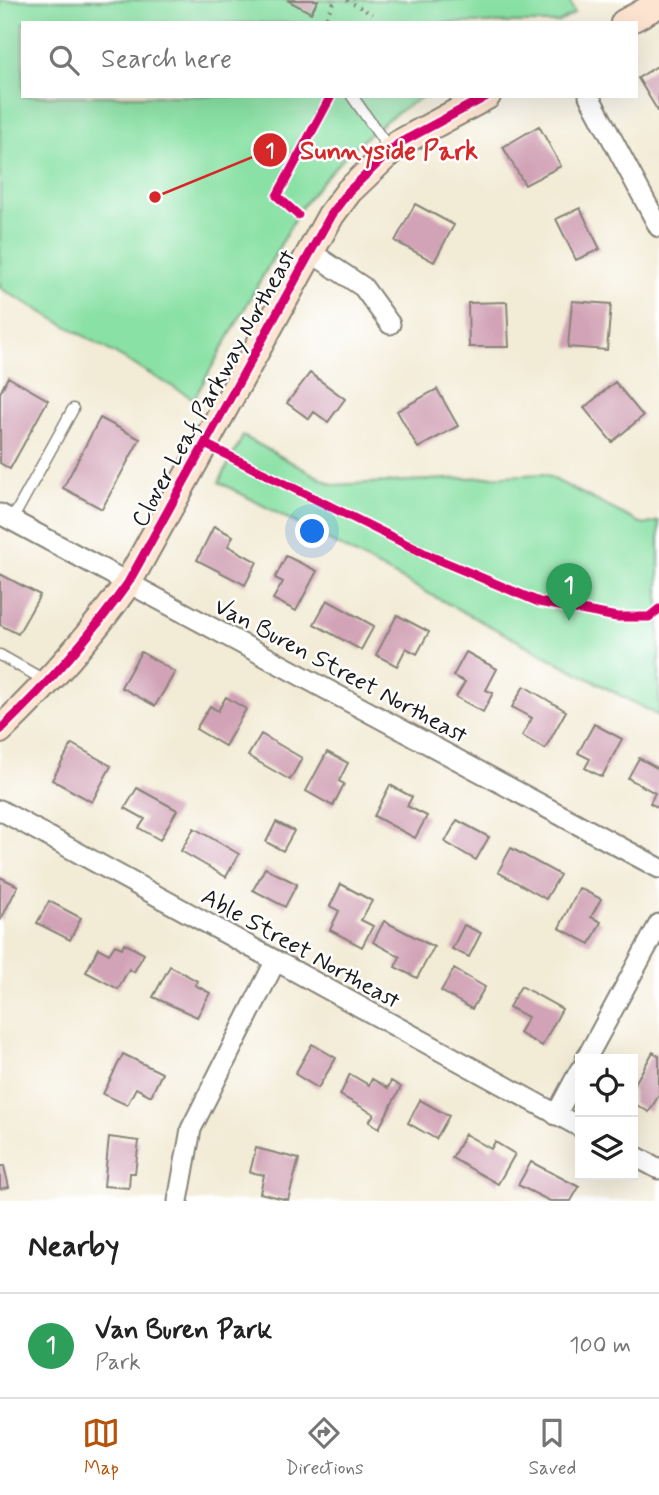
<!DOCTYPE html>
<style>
:root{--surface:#fff;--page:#f2f2f2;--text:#222;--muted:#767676;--line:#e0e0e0;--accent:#b45309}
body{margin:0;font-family:Mynerve,sans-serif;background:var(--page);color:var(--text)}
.controls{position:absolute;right:21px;bottom:21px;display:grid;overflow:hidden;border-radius:0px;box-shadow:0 7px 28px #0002}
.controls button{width:63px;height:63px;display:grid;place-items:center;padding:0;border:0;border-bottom:2px solid var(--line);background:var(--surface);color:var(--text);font:35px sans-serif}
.you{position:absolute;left:313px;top:532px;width:24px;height:24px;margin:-18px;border:5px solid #fff;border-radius:50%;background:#1a73e8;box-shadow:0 0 0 10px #1a73e833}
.badge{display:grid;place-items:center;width:46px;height:46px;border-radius:50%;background:var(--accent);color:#fff;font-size:23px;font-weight:700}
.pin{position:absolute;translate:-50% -58px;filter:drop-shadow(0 2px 4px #0008)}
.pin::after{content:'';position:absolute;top:37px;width:24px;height:21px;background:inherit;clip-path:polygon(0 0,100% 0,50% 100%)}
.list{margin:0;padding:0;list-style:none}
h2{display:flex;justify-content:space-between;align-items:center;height:91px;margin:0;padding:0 28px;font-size:30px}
h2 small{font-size:23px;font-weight:400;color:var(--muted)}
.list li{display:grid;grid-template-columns:46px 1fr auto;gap:21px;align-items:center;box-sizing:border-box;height:105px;padding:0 28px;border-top:2px solid var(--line)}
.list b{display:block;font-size:26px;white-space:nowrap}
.list p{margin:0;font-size:23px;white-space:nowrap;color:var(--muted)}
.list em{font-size:23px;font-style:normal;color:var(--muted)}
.icon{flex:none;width:38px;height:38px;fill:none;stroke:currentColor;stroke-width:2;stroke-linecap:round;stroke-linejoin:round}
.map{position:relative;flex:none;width:659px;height:1201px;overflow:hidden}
.search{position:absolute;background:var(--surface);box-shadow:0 7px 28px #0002;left:21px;right:21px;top:21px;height:77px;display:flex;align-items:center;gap:18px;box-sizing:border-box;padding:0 24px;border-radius:0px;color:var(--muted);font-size:26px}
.sheet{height:196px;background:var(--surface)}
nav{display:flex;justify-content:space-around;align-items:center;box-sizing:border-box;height:98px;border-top:2px solid var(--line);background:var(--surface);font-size:19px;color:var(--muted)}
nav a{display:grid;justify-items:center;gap:4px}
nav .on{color:var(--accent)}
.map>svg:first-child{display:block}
.green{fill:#8ae1a5;stroke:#537e60;stroke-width:2}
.building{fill:#d2a3b6}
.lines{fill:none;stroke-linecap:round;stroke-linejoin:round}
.lane-casing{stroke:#878478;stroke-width:13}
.street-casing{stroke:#878478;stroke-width:23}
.secondary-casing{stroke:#878478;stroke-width:30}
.path{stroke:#878478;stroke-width:3.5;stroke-dasharray:2 5;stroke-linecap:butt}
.lane{stroke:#fff;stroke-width:10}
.street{stroke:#fff;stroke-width:19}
.secondary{stroke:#fde4d0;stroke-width:26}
.cycleway-casing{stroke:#fff;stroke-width:13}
.cycleway{stroke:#d6006c;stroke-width:9}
.labels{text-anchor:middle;stroke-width:5;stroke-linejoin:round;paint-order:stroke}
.street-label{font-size:24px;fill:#1c1c1c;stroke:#fff}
.leader{fill:none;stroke:#d62828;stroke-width:2.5}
.callout-dot{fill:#d62828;stroke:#fff;stroke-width:2.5}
.mark-label{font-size:21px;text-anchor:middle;font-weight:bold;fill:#fff}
.callout-label{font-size:26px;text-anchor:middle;font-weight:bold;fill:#d62828;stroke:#fff;stroke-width:5;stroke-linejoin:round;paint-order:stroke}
</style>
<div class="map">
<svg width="659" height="1201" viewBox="0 0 659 1201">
<rect width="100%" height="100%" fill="#fff"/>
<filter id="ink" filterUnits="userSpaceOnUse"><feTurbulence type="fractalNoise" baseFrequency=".0143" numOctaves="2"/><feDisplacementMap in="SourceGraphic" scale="14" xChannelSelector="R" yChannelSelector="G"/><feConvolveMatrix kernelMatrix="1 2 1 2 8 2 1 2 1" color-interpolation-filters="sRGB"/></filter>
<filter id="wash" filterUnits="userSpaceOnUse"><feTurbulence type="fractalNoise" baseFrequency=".00686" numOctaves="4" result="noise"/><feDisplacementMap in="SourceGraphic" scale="28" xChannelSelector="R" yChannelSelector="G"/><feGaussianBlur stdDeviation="1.57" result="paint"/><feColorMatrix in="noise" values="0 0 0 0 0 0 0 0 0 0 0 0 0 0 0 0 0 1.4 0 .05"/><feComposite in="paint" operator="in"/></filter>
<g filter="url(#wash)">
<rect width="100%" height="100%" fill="#f2ebd5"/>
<path class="green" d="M0 0H569L575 13 558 23H23V96H424C374 124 335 162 301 208L194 399 0 288Z
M243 436 333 485 544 474 644 525 659 521V716L219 482Z"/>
<g id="blocks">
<path class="building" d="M287 0H318L311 13Z
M659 65V113L638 78Z
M539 126 561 166 525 185 503 147Z
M415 204 454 225 434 262 395 241Z
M580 208 600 249 576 260 556 219Z
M572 301 611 304 607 350 568 347Z
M507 302 509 347H469L468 303Z
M310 373 345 399 328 422 314 412 309 419 287 403Z
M8 377 48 400 10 469 0 463V393Z
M615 382 643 416 612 442 584 408Z
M437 389 458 426 418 448 397 411Z
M100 418 140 439 102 509 63 488Z
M214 526 233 536 228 546 257 562 245 585 197 560Z
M286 556 317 571 296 611 273 599 283 582 275 578Z
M0 574 40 595 18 634 0 625Z
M327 600 374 626 361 650 314 624Z
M397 615 429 632 417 654 406 648 397 666 376 655Z
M141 652 175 672 155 706 121 687Z
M466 652 497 669 486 690 493 693 483 712 456 697 465 682 453 676Z
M524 686 566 711 545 749 522 736 532 718 512 707Z
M226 697 246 709 225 746 196 729 210 706 218 711Z
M594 724 622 739 602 777 585 768 590 759 578 753Z
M261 734 302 758 290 780 248 756Z
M72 744 111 766 92 802 52 780Z
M327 752 348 763 339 781 344 784 333 806 306 791Z
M639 758 659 769V808L650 803 655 793 628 778Z
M390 785 412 797 407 806 427 816 415 838 374 816Z
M137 788 177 810 160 840 139 828 145 819 125 808Z
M457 820 489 837 476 860 445 842Z
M276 822 294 831 283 851 266 842Z
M194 828 239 854 226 877 181 851Z
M511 848 560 875 546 899 498 872Z
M265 868 297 884 285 907 253 890Z
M0 877 18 886 0 921Z
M341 884 372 901 361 920 373 926 362 947 330 930 339 911 330 906Z
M579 888 601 899 591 917 601 922 590 944 559 928Z
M49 901 81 918 70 940 37 923Z
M384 921 434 947 417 978 395 967 400 957 373 942Z
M464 925 481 933 469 957 452 949Z
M124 943 144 954 134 972 129 969 118 989 86 972 98 948 109 954 115 945 122 948Z
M170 966 197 981 195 985 210 993 197 1017 153 997Z
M454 969 485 987 472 1009 441 991Z
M521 986 562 1009 542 1046 519 1033 528 1017 509 1007Z
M312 1044 336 1058 318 1088 295 1074Z
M653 1052 659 1056V1095L649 1112 633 1103V1087Z
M123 1054 162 1073 151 1096 136 1088 127 1105 103 1094Z
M350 1074 369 1085 372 1079 388 1088 391 1081 401 1087 379 1128 369 1122 374 1114 340 1095Z
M420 1100 449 1116 436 1139 408 1123Z
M465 1134 491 1149 495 1142 515 1154 498 1184 452 1158Z
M109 1137 139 1141 135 1173H130L129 1188 104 1186Z
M256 1148 299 1159 288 1200 260 1193 264 1175 250 1172Z
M531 1162 579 1187 571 1201H550L518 1185Z
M0 1166H4L9 1187 0 1189Z"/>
</g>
</g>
<g filter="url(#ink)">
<use href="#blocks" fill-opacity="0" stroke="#878478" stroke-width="2"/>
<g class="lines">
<defs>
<path id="lane" d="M352 96 390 150
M12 520 73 409
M0 655 46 681"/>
<path id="street" d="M589 96 659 227
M309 251 363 287 390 324
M0 514 659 868
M0 810 580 1127
M586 1059 659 924
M556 1115 580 1070
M633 1155 659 1169
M178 1201 191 1129 275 962"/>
<path id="secondary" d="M624 23 659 4
M0 730C48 684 90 637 128 583L331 215 349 191 398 144 487 96"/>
</defs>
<use href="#lane" class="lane-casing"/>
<use href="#street" class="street-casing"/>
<use href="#secondary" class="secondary-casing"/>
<path class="path" d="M347 0 372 14
M323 23 335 0"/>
<use href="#lane" class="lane"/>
<use href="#street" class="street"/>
<use href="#secondary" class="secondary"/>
<defs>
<path id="cycleway" d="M298 215 277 196 331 96
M205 444 432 557 539 602 617 617H649L659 609
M0 730C48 684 90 637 128 583L331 215 349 191 398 144 487 96"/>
</defs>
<use href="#cycleway" class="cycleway-casing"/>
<use href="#cycleway" class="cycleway"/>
</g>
</g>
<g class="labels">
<g class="street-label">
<text transform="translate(213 388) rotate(-61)" y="8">Clover Leaf Parkway Northeast</text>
<text transform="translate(341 670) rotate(28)" y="8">Van Buren Street Northeast</text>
<text transform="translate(301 948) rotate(29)" y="8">Able Street Northeast</text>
</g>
</g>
<path class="leader" d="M155 197L270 150"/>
<g class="callout-dot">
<circle cx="155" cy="197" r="7"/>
<circle cx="270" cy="150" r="18"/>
</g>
<g class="mark-label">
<text x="270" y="157">1</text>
</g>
<g class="callout-label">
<text x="389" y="159">Sunnyside Park</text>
</g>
</svg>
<div class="controls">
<button><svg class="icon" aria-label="locate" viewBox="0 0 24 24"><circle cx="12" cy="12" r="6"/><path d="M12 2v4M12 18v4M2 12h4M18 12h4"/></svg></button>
<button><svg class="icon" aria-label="layers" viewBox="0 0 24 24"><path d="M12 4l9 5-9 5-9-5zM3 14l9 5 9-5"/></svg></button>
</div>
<div class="you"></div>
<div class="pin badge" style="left:569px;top:621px;background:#2e9e5b">1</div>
<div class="search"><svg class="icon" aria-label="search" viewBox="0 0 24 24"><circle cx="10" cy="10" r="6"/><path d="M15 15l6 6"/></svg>Search here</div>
</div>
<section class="sheet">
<h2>Nearby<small></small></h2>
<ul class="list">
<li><span class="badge" style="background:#2e9e5b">1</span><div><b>Van Buren Park</b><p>Park</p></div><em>100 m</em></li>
</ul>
</section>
<nav>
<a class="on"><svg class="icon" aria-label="map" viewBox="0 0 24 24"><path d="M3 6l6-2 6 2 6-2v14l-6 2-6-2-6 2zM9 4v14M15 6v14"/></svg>Map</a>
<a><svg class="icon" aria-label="directions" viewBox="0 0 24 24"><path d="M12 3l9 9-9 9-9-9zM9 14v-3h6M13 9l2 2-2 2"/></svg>Directions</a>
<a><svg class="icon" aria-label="saved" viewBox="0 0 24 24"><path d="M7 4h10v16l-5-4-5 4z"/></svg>Saved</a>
</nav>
